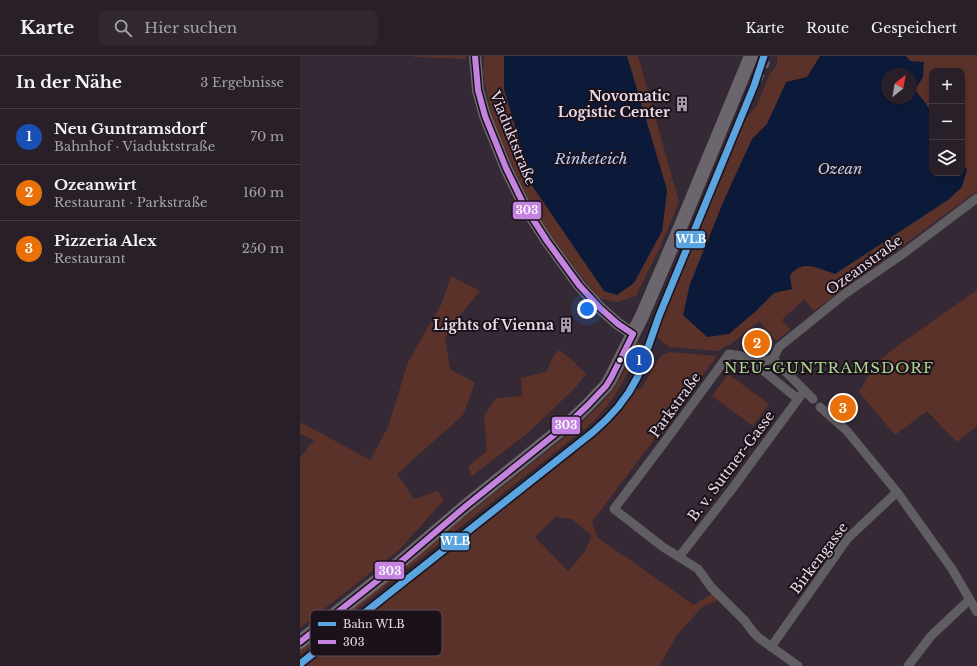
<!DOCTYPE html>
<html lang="de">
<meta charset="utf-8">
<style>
:root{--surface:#281f28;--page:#302730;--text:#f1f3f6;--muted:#a5a2a8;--line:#443d45;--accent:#2563eb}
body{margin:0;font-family:"Libre Baskerville",serif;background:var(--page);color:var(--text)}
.controls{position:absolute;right:12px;top:12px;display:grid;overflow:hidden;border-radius:8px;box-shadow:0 2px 6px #0003}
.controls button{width:36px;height:36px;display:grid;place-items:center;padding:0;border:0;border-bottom:1px solid var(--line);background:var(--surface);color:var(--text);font:20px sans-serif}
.compass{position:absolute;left:581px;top:12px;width:36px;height:36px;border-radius:50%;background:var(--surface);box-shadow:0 2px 6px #0003;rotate:31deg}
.you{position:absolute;left:287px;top:253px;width:14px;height:14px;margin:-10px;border:3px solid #fff;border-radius:50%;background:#1a73e8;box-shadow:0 0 0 6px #1a73e833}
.badge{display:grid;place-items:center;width:26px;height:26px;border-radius:50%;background:var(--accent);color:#fff;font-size:13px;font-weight:700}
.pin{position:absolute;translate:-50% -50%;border:2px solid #fff;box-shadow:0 1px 4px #0006}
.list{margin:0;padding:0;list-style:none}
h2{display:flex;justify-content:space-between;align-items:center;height:52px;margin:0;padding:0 16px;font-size:17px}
h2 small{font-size:13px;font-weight:400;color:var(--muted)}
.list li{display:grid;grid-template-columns:26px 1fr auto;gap:12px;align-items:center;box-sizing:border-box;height:56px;padding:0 16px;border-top:1px solid var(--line)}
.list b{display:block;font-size:15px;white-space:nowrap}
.list p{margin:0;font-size:13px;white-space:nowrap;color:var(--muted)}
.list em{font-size:13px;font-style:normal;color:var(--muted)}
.icon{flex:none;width:22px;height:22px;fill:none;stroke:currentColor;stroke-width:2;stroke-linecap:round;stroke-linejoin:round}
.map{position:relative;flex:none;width:677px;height:610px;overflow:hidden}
header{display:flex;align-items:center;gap:24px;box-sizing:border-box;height:56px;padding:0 20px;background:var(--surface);border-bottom:1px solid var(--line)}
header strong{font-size:19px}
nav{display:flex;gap:22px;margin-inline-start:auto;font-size:14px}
.search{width:280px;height:36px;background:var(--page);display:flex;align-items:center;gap:10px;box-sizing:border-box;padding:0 14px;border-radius:8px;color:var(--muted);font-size:15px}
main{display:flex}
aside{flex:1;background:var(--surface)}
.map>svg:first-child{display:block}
.green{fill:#5b322a;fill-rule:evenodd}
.water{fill:#0c1a3a;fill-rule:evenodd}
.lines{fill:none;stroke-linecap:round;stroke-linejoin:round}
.street{stroke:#605d63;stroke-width:9}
.secondary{stroke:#6b686f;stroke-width:12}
.primary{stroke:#6b656e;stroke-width:14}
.rail{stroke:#676168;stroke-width:2;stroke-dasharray:7 7;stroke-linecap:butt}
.bus-1-casing{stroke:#1b111a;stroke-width:9}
.bus-1{stroke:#c483df;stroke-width:6}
.rail-1-casing{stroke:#1b111a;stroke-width:10}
.rail-1{stroke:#5aa4df;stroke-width:7}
.bus-dot{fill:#e8d9e7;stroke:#1b111a;stroke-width:1.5}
.labels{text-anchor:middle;stroke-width:4;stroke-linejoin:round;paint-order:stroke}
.poi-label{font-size:14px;font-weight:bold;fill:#e8d9e7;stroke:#1b111a;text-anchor:end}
.street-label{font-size:14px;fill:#e8d9e7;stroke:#1b111a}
.water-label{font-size:15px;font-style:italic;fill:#b8cef5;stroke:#1b111a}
.neighbourhood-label{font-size:15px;letter-spacing:1px;fill:#abd491;stroke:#1b111a}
.key{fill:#1b111a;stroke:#584d58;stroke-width:1}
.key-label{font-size:11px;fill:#e8d9e7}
.line-badge{stroke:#1b111a;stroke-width:1.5}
.badge-label{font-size:11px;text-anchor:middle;font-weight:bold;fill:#fff}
</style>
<header>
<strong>Karte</strong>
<div class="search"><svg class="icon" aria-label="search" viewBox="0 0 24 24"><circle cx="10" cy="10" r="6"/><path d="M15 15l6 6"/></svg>Hier suchen</div>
<nav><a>Karte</a><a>Route</a><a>Gespeichert</a></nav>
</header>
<main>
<aside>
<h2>In der Nähe<small>3 Ergebnisse</small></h2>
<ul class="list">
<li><span class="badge" style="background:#1a4fb4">1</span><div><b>Neu Guntramsdorf</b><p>Bahnhof · Viaduktstraße</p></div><em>70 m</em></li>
<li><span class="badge" style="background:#e8710a">2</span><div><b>Ozeanwirt</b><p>Restaurant · Parkstraße</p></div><em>160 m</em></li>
<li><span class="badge" style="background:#e8710a">3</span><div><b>Pizzeria Alex</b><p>Restaurant</p></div><em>250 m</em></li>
</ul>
</aside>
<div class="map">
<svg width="677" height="610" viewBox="0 0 677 610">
<rect width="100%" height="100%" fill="#352935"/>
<path class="green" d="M114 0H166V3L114 1Z
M184 0H204V33L362 175 367 134 327 0H338L379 146 361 189 336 240 317 246 298 242 236 161 192 64 183 17Z
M477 0H677V135L514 255 504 243 482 264 490 274 476 285 459 265 430 289 425 290 419 295 369 291 363 286 356 280 362 261 442 69 445 63 456 51 470 17C477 12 477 8 477 0ZM632 15H662V117H632ZM587 18H611V42H587Z
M151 220 180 235 152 269 145 282 150 313 175 327 163 359 97 418 114 443 138 435 144 444 99 494 0 572V402L14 384 0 378V366L70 404 88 371 108 306 141 249Z
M677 234V370L657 386 627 355 595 379 559 336 575 308 599 289Z
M337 286 341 288C330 313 319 337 300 358 294 366 285 372 277 379L97 521 0 599V592L274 374C290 359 306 345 318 326 326 314 331 300 337 286Z
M259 294 272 304 286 318 276 331 229 376 172 420 168 411 187 395 184 360 196 342 222 340 221 322 246 316 254 299Z
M370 296 417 300 292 466 297 481 394 549 413 537 419 544 402 551 377 579 359 610H5L66 560 285 387C304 371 323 354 335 333L339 334 342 331 358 304 362 299ZM255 461 272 463 292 480 284 497 268 515 235 481Z
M428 318 469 348 453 370 412 340Z"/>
<path class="water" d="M204 0H327L367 134 362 175 334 227 317 239 304 235 233 131 204 33Z
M520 0H606L610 5 624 6 623 21 615 34 624 45 632 57V117H662V105L667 114 662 131 648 144 535 218C519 213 502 202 490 220L492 233 474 237 456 255 429 278 407 281 383 259 390 228 424 144 452 83 467 68 486 26 507 21ZM587 18H611V42H587Z"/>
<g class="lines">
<path class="street" d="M473 303 454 307 441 300 429 298 366 384 314 453 363 491 398 513 411 531 445 565 453 576 459 582 498 610
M473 303 479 291 546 237 604 197 677 142
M473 303 513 343
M454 307 498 343
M520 351 547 375 597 436 652 513 677 556
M379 501 432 433 504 335
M471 591 548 482 597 436
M608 610 631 580 669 544"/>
<path class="secondary" d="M175 0 178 34 185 60 206 112 225 151 247 185 279 229 300 252 318 268 333 278"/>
<path class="primary" d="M0 586 97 509 166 450 269 367 288 349 306 330 311 322 342 260 382 167 451 0"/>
<path class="rail" d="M441 62 461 24 472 0"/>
<defs>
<path id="bus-1" d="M175 0 178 34 185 60 206 112 225 151 247 185 279 229 300 252 318 268 333 278
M0 586 97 509 166 450 269 367 288 349 306 330 311 322 333 278"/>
</defs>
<use href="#bus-1" class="bus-1-casing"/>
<use href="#bus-1" class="bus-1"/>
<defs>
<path id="rail-1" d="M0 608 293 376 306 364 318 351 329 336 338 320 359 260 454 30 464 0"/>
</defs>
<use href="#rail-1" class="rail-1-casing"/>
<use href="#rail-1" class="rail-1"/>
</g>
<defs>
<symbol id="building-bare" viewBox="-9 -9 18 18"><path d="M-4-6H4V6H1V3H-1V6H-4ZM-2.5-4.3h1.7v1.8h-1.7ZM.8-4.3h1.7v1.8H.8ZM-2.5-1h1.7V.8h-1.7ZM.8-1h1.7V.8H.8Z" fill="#a99ba9" stroke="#1b111a" stroke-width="2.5" paint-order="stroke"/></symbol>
</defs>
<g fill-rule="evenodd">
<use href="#building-bare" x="371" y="37" width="22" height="22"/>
<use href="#building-bare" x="255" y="258" width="22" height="22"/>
</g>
<circle class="bus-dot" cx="320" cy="304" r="3.5"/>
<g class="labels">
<g class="poi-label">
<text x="370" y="45">Novomatic<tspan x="370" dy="16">Logistic Center</tspan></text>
<text x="254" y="274">Lights of Vienna</text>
</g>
<g class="street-label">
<text transform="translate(213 82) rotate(68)" y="5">Viaduktstraße</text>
<text transform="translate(564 209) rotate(-36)" y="5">Ozeanstraße</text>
<text transform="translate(375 349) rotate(-54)" y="5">Parkstraße</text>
<text transform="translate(431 410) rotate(-53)" y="5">B. v. Suttner-Gasse</text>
<text transform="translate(519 502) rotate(-53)" y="5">Birkengasse</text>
</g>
<g class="water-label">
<text x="291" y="108">Rinketeich</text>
<text x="540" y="118">Ozean</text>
</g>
<g class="neighbourhood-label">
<text x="529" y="317">NEU-GUNTRAMSDORF</text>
</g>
</g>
<rect x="10" y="554" width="132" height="46" rx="6" class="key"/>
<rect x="18" y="566" width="18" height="4" fill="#5aa4df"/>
<rect x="18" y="584" width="18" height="4" fill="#c483df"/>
<g class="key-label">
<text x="43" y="572">Bahn WLB</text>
<text x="43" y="590">303</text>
</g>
<g class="line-badge">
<rect x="212" y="145" width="30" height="19" rx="4" fill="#c483df"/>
<rect x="375" y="174" width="31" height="19" rx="4" fill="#5aa4df"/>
<rect x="251" y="360" width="30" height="19" rx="4" fill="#c483df"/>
<rect x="140" y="476" width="30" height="19" rx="4" fill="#5aa4df"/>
<rect x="74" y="505" width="31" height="19" rx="4" fill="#c483df"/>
</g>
<g class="badge-label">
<text x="227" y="158">303</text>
<text x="391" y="187">WLB</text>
<text x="266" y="373">303</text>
<text x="155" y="489">WLB</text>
<text x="90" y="519">303</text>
</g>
</svg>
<div class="controls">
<button>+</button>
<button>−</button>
<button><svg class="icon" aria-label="layers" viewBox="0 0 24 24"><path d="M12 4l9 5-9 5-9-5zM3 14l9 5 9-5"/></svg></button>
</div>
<svg class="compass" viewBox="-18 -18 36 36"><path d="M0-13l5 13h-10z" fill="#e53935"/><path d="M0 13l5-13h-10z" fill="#a5a2a8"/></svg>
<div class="you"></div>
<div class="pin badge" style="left:339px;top:304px;background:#1a4fb4">1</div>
<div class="pin badge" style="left:457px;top:287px;background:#e8710a">2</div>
<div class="pin badge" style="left:543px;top:352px;background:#e8710a">3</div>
</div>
</main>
